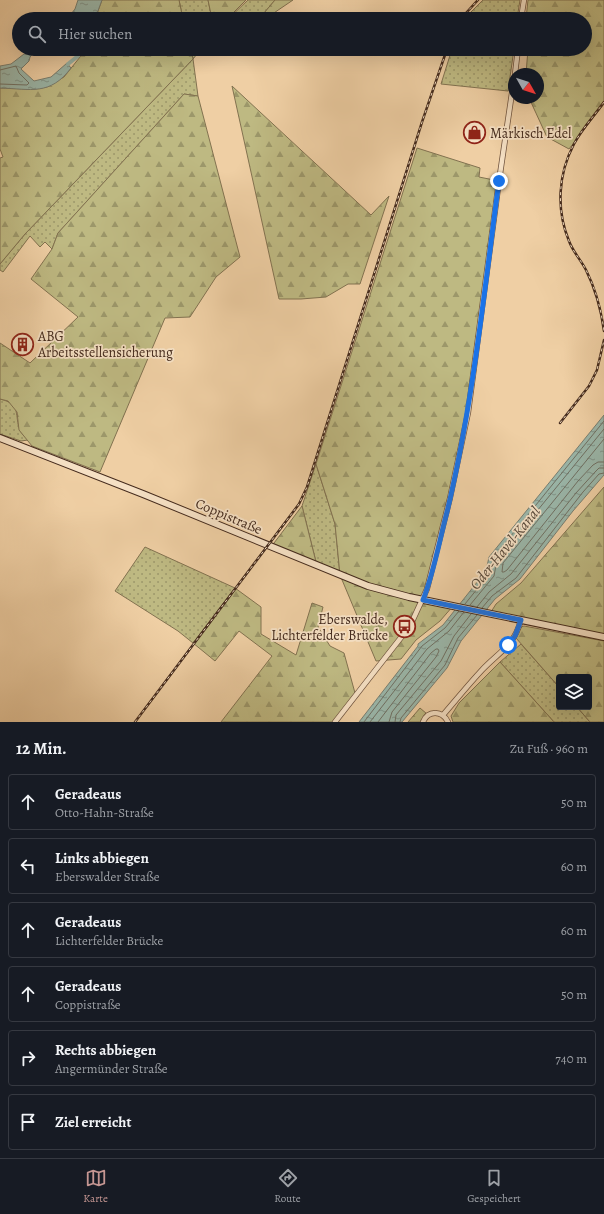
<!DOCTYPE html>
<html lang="de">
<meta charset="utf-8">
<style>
:root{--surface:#171b24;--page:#20242c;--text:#f1f3f6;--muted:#9ea1a6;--line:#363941;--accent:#c59692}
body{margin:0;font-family:Alegreya,serif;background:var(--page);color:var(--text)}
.controls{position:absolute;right:12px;bottom:12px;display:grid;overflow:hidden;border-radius:4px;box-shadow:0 4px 16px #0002}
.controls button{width:36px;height:36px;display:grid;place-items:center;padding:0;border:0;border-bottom:1px solid var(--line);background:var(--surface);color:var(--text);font:20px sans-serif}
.compass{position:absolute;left:508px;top:68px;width:36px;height:36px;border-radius:50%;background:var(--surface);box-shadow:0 4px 16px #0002;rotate:129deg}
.stop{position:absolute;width:12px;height:12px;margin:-9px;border:3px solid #1a73e8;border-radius:50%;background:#fff}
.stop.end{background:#1a73e8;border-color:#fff;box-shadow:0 1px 4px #0008}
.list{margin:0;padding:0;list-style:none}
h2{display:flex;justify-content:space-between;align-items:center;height:52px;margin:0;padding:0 16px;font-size:17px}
h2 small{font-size:13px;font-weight:400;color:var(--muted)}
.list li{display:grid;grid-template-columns:26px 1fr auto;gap:12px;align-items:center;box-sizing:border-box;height:56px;margin:0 8px 8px;padding:0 8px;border:1px solid var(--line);border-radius:4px}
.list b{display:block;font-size:15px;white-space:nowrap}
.list p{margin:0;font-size:13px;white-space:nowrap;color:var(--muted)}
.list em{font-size:13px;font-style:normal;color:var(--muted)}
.icon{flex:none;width:22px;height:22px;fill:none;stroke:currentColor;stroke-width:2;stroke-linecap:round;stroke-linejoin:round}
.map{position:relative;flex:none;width:604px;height:722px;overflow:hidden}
.search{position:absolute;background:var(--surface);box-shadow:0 4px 16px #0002;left:12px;right:12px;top:12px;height:44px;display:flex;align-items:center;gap:10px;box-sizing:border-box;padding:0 14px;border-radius:22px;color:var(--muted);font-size:15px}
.sheet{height:436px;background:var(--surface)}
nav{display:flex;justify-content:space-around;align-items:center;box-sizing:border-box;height:56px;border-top:1px solid var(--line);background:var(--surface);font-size:11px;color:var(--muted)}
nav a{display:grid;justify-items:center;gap:2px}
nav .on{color:var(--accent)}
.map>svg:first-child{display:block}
.grass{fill:url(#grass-dots);stroke:#827250}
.forest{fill:url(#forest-firs);stroke:#827250}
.water{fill:url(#water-ripples);stroke:#787e71}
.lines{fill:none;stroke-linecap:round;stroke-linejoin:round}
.shore{stroke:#707063;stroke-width:1}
.canal{stroke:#9ab6a9;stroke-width:4}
.street-casing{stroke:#70543f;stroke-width:6}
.secondary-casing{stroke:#452b1d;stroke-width:8}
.street{stroke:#f5e0c4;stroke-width:4.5}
.secondary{stroke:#f5e0c4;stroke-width:6}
.rail-casing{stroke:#452b1d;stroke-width:2.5}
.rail{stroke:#f5e0c4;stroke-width:1;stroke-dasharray:3;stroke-linecap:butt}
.route{stroke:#1a73e8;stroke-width:5}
.labels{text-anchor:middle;stroke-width:3.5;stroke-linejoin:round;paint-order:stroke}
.poi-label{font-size:14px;fill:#452b1d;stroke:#f5e0c4;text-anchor:start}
.street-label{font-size:14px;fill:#452b1d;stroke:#f5e0c4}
.water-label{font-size:15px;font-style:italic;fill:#564739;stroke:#f5e0c4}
</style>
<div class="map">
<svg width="604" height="722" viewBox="0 0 604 722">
<defs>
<pattern id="grass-dots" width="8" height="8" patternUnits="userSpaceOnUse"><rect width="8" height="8" fill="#beb982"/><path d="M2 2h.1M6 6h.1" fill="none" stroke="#9c976a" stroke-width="1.8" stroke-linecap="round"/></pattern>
<pattern id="forest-firs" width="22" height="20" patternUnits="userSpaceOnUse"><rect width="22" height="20" fill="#beb982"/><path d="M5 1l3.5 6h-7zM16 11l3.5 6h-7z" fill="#9c976a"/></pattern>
<pattern id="water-ripples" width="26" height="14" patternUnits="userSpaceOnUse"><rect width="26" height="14" fill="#9ab6a9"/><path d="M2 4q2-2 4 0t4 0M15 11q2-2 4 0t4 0" fill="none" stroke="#7f9489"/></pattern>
</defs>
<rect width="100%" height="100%" fill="#efcfa4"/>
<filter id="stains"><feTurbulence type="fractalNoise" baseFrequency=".005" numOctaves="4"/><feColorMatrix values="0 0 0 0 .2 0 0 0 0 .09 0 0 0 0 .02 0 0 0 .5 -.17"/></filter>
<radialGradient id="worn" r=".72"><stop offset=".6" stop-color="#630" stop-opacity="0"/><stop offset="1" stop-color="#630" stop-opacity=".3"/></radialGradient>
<path class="grass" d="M179 0H208L212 19H183Z
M248 0H275L259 19H228Z
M483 0H520L517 19H466L468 15Z
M191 49H201L193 59 198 96 184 94 58 233 52 249 45 242 40 247 30 236 3 272 0 270V264L25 234 193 59Z
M452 49H514L508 91 441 84Z
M0 399C22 404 14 416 20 430 21 433 25 437 28 440L21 441 0 434Z
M316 464 335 524 340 575 317 566 302 506Z
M145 547 235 588 193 643 178 631 115 591Z
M521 644 559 687V707H577L590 722H554L500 662Z"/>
<path class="forest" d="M102 0H179L183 19H95Z
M208 0H246L227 19H212Z
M275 0H293L265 19H259Z
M528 0H604V104L569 149 547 137 529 98H538V74H526L528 49H585V19H526Z
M82 49H191L193 59 25 234 0 264V158L3 157 0 149V88L35 89 47 87 64 77 80 57Z
M232 86 371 215 389 196 360 284H348L326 297 301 299H279Z
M184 94 198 96 240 257 216 277 190 317 165 318 100 472 32 446 19 430 17 412 8 401 0 399V343L30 363 78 317 31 279 52 249 58 233Z
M417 148 480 168 479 177 499 181 468 413 437 553 423 600 453 606 440 621 416 640 401 659 376 661 340 575 335 524 316 464Z
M604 487V635L491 612 496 604 521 583Z
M302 506 317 566 271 547Z
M235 588 261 607V634L296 655 312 603 323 607 318 627 330 646 344 653 355 693 333 722H221L272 656 239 631 215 661 193 643Z
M524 626 604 641V722H590L577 707H589V677H559V687L516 638 521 627Z
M500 662 554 722H453L451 716 459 703Z
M420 708 427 714 424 716 421 722H408Z"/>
<path class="water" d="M78 0H102L95 19H67L75 9Z
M33 49H41L36 53 35 51 30 57 29 61 21 69 34 81 51 77 67 63 71 68C50 96 31 89 0 88V66L11 64 24 54H27Z
M604 415V475L573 511 520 579 495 599 461 641 447 668 402 722H359L418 646V644L443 625 486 571 489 557Z"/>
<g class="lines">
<path class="shore" d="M0 70 16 66 19 73 29 83 27 85 0 84
M604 439 503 563 502 572H504L507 570 578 481 593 465 598 462H604
M465 604 490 573 493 558 604 421
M470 605 494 576 497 560 604 429
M477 607 489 592 511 574 576 493 596 471 599 468H604
M482 608 492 596 516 578 583 492 599 474 604 473
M364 722 422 646 445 628 459 611
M370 722 427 649 449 631 464 612
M378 722 431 653 436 649H438L439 651 436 657 392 712 389 722
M395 722 396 715 441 661 454 636 471 614
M400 722 401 718 445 665 458 638 477 615"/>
<path class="canal" d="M68 64 78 56"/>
<defs>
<path id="street" d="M521 19 524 0
M515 74 518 49
M443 715C456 700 468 685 482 670 499 652 514 646 521 620
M335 722 410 626 427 589 450 498 468 413 499 181 514 79
M423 722C428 710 442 710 448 722"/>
<path id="secondary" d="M0 438 143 494 368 586 409 597 604 637"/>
</defs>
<use href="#street" class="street-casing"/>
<use href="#secondary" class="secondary-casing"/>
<use href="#street" class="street"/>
<use href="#secondary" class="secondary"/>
<defs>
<path id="rail" d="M462 19 466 13 478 0
M604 102C594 116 582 129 574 144 558 174 556 210 569 241 573 252 581 260 586 270 596 290 601 309 604 331
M560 423 589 386 597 370 604 340
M135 722 299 504 307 487 422 122 447 49"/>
</defs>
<use href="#rail" class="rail-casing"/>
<use href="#rail" class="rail"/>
</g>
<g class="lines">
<path class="route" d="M499 181C484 292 473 404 447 512 439 542 434 572 423 600L521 620 515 636 508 645"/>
</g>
<defs>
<symbol id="shop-ring" viewBox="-11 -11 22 22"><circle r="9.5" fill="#f5e0c4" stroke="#8f2418" stroke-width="1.5"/><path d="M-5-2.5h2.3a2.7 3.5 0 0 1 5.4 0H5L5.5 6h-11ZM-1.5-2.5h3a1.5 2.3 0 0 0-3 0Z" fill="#8f2418"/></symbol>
<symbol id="building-ring" viewBox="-11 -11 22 22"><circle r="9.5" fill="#f5e0c4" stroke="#8f2418" stroke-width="1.5"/><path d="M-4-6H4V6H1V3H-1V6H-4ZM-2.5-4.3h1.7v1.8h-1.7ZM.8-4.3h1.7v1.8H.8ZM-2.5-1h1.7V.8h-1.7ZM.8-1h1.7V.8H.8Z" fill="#8f2418"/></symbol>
<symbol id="bus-ring" viewBox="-11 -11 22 22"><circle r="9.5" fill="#f5e0c4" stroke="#8f2418" stroke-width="1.5"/><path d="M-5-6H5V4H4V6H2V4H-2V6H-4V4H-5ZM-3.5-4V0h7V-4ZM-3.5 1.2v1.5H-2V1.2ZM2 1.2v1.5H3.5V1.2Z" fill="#8f2418"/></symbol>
</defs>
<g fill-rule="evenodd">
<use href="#shop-ring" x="462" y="120" width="25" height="25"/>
<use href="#building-ring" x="10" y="332" width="25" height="25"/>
<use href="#bus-ring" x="392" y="614" width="25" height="25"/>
</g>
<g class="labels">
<g class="poi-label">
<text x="490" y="138">Märkisch Edel</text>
<text x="38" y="341">ABG<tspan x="38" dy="16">Arbeitsstellensicherung</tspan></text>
<text x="388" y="624" text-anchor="end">Eberswalde,<tspan x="388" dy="16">Lichterfelder Brücke</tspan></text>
</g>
<g class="street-label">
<text transform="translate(229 516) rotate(23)" y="5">Coppistraße</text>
</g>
<g class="water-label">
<text transform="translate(505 548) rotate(-51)" y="5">Oder-Havel-Kanal</text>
</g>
</g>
<rect width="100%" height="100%" filter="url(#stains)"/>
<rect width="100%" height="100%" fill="url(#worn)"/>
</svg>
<div class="controls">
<button><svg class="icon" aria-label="layers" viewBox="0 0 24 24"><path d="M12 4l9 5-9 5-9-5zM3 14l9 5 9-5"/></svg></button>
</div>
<svg class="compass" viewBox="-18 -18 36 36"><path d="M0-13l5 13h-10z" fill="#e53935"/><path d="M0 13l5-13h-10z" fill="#9ea1a6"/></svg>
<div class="stop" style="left:508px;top:645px"></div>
<div class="stop end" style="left:499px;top:181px"></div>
<div class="search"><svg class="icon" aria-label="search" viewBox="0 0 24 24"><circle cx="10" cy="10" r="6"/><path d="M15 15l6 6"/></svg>Hier suchen</div>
</div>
<section class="sheet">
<h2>12 Min.<small>Zu Fuß · 960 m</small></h2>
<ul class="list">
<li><svg class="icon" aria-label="ahead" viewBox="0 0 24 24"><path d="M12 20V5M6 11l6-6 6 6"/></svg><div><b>Geradeaus</b><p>Otto-Hahn-Straße</p></div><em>50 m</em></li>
<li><svg class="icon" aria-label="left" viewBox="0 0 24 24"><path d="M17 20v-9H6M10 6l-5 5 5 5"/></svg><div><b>Links abbiegen</b><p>Eberswalder Straße</p></div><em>60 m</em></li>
<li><svg class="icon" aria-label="ahead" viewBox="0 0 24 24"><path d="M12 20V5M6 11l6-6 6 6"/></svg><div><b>Geradeaus</b><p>Lichterfelder Brücke</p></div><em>60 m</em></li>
<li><svg class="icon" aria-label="ahead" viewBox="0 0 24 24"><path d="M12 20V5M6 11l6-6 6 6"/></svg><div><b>Geradeaus</b><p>Coppistraße</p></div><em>50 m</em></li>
<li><svg class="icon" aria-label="right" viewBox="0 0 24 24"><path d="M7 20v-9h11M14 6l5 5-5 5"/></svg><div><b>Rechts abbiegen</b><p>Angermünder Straße</p></div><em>740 m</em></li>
<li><svg class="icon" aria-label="arrive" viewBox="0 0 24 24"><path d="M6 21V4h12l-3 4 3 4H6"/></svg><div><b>Ziel erreicht</b></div></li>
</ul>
</section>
<nav>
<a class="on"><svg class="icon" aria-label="map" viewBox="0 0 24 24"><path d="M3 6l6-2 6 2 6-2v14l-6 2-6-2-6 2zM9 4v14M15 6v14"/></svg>Karte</a>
<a><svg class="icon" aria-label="directions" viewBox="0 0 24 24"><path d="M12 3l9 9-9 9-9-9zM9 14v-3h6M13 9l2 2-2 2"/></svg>Route</a>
<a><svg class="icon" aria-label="saved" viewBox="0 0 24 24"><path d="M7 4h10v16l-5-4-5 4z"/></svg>Gespeichert</a>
</nav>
